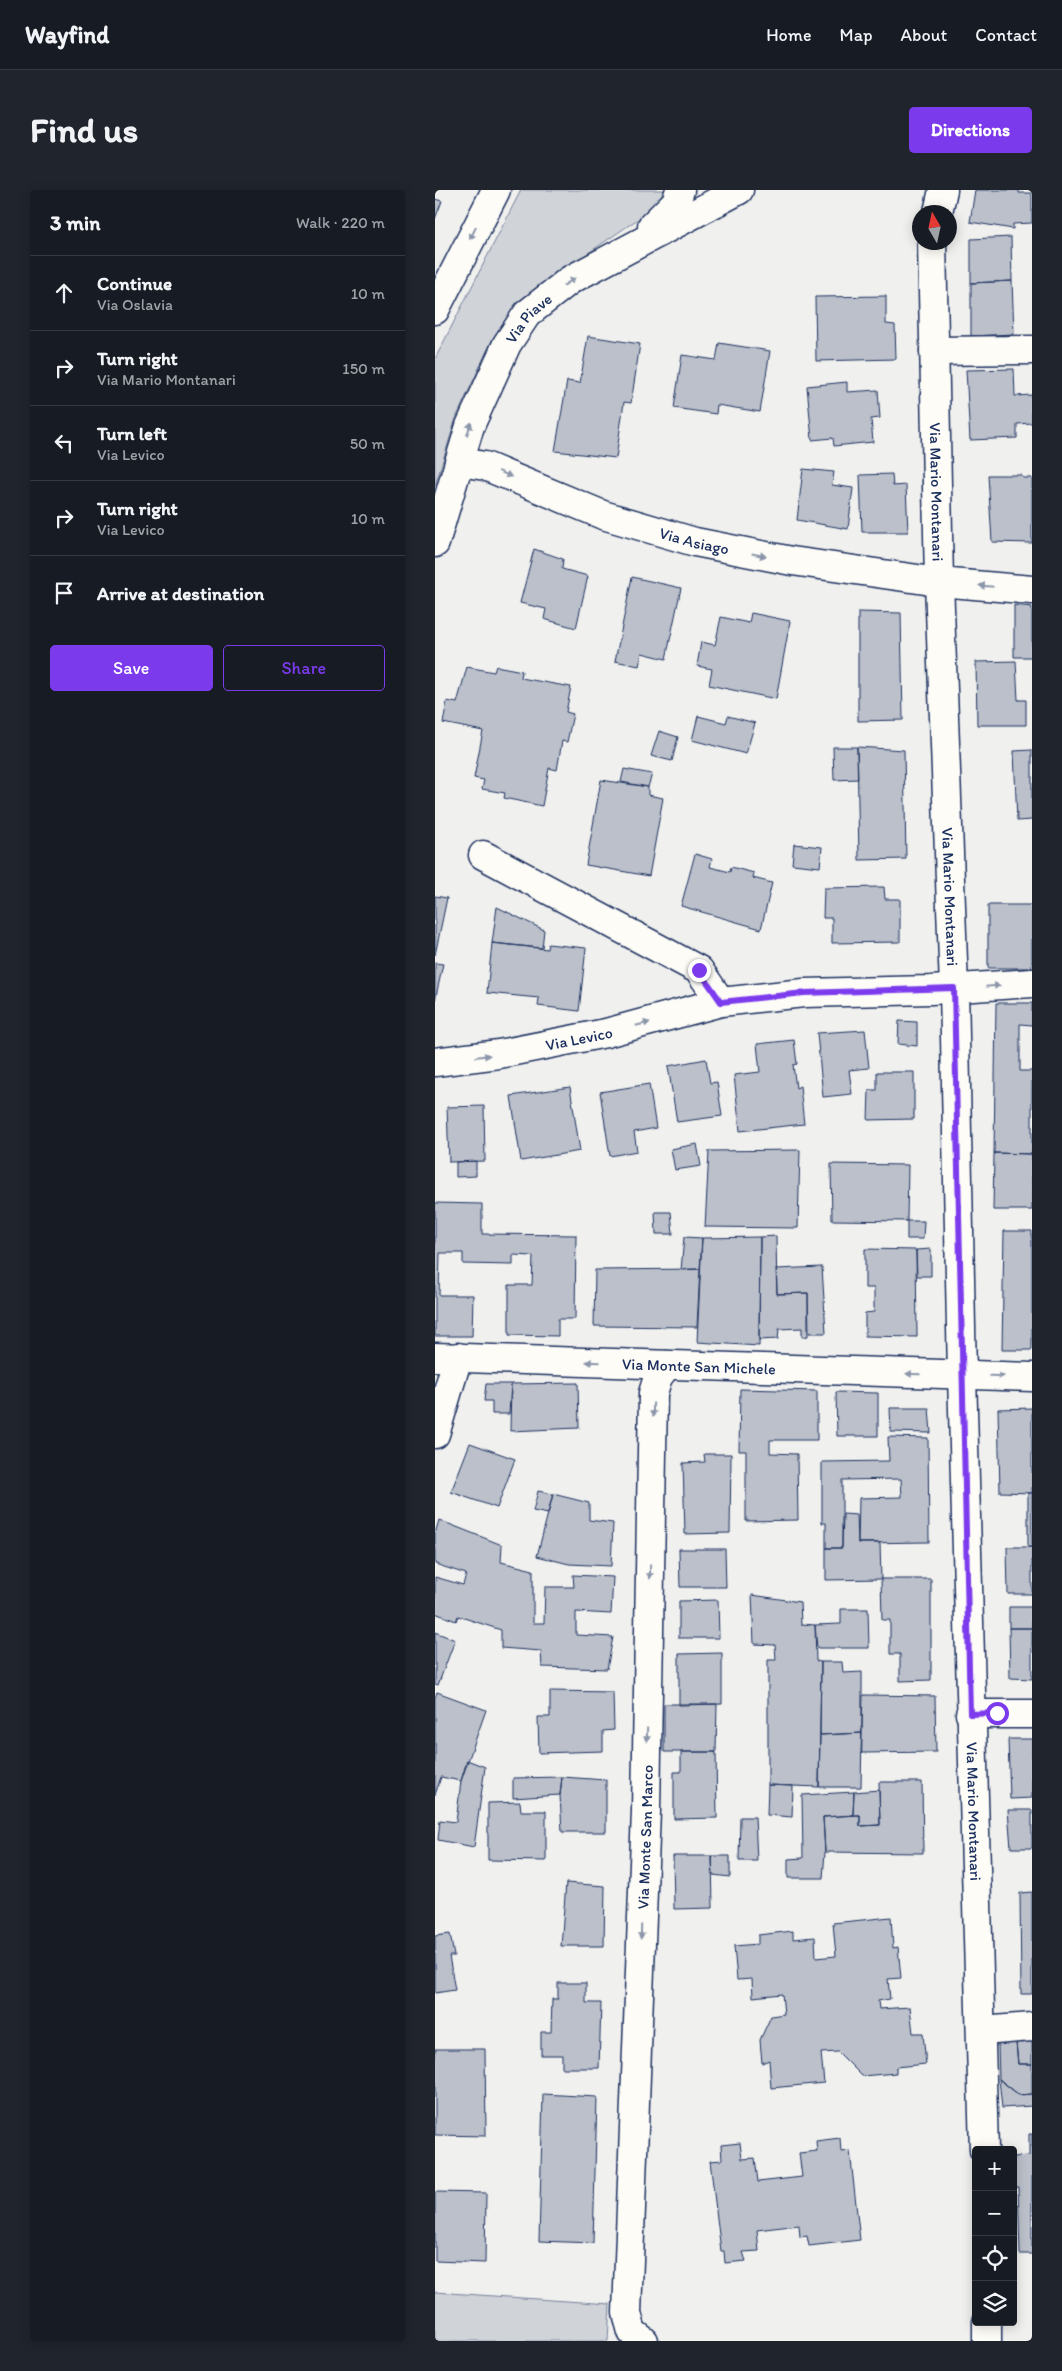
<!DOCTYPE html>
<meta charset="utf-8">
<style>
:root{--surface:#171b24;--page:#20242c;--text:#f1f3f6;--muted:#9ea1a6;--line:#363941;--accent:#7c3aed}
body{margin:0;font-family:Itim,sans-serif;background:var(--page);color:var(--text)}
.controls{position:absolute;right:15px;bottom:15px;display:grid;overflow:hidden;border-radius:5px;box-shadow:0 2px 12px #0003}
.controls button{width:45px;height:45px;display:grid;place-items:center;padding:0;border:0;border-bottom:1px solid var(--line);background:var(--surface);color:var(--text);font:25px sans-serif}
.compass{position:absolute;left:477px;top:15px;width:45px;height:45px;border-radius:50%;background:var(--surface);box-shadow:0 2px 12px #0003;rotate:351deg}
.stop{position:absolute;width:15px;height:15px;margin:-11px;border:4px solid #7c3aed;border-radius:50%;background:#fff}
.stop.end{background:#7c3aed;border-color:#fff;box-shadow:0 1px 5px #0008}
.list{margin:0;padding:0;list-style:none}
h2{display:flex;justify-content:space-between;align-items:center;height:65px;margin:0;padding:0 20px;font-size:21px}
h2 small{font-size:16px;font-weight:400;color:var(--muted)}
.list li{display:grid;grid-template-columns:32px 1fr auto;gap:15px;align-items:center;box-sizing:border-box;height:75px;padding:0 20px;border-top:1px solid var(--line)}
.list b{display:block;font-size:19px;white-space:nowrap}
.list p{margin:0;font-size:16px;white-space:nowrap;color:var(--muted)}
.list em{font-size:16px;font-style:normal;color:var(--muted)}
.actions{display:flex;gap:10px;padding:15px 20px}
.actions a{flex:1;padding:11px 0;border:1px solid var(--accent);border-radius:5px;text-align:center;font-size:18px;color:var(--accent)}
.actions .main{background:var(--accent);color:#fff}
.icon{flex:none;width:28px;height:28px;fill:none;stroke:currentColor;stroke-width:2;stroke-linecap:round;stroke-linejoin:round}
.map{position:relative;flex:none;width:597px;height:2151px;overflow:hidden;border-radius:5px}
header{display:flex;align-items:center;gap:30px;box-sizing:border-box;height:70px;padding:0 25px;background:var(--surface);border-bottom:1px solid var(--line)}
header strong{font-size:24px}
nav{display:flex;gap:28px;margin-inline-start:auto;font-size:18px}
.intro{display:flex;align-items:center;justify-content:space-between;box-sizing:border-box;height:120px;padding:0 30px}
h1{margin:0;font-size:35px}
.button{padding:12px 22px;border-radius:5px;background:var(--accent);color:#fff;font-size:18px;font-weight:700}
main{display:flex;gap:30px;padding:0 30px}
aside{flex:1;background:var(--surface);border-radius:5px;box-shadow:0 2px 12px #0003}
.map>svg:first-child{display:block}
.green{fill:#d0d3d8;stroke:#76819b}
.building{fill:#bbc0ca;stroke:#1b2f5e}
.lines{fill:none;stroke-linecap:round;stroke-linejoin:round}
.minor-casing{stroke:#1b2f5e;stroke-width:31}
.minor{stroke:#fdfcf7;stroke-width:28}
.oneway{fill:#8c96aa}
.route{stroke:#7c3aed;stroke-width:6}
.labels{text-anchor:middle;stroke-width:5;stroke-linejoin:round;paint-order:stroke}
.street-label{font-size:16px;fill:#1b2f5e;stroke:#fdfcf7}
</style>
<header>
<strong>Wayfind</strong>
<nav><a>Home</a><a>Map</a><a>About</a><a>Contact</a></nav>
</header>
<div class="intro"><h1>Find us</h1><a class="button">Directions</a></div>
<main>
<aside>
<h2>3 min<small>Walk · 220 m</small></h2>
<ul class="list">
<li><svg class="icon" aria-label="ahead" viewBox="0 0 24 24"><path d="M12 20V5M6 11l6-6 6 6"/></svg><div><b>Continue</b><p>Via Oslavia</p></div><em>10 m</em></li>
<li><svg class="icon" aria-label="right" viewBox="0 0 24 24"><path d="M7 20v-9h11M14 6l5 5-5 5"/></svg><div><b>Turn right</b><p>Via Mario Montanari</p></div><em>150 m</em></li>
<li><svg class="icon" aria-label="left" viewBox="0 0 24 24"><path d="M17 20v-9H6M10 6l-5 5 5 5"/></svg><div><b>Turn left</b><p>Via Levico</p></div><em>50 m</em></li>
<li><svg class="icon" aria-label="right" viewBox="0 0 24 24"><path d="M7 20v-9h11M14 6l5 5-5 5"/></svg><div><b>Turn right</b><p>Via Levico</p></div><em>10 m</em></li>
<li><svg class="icon" aria-label="arrive" viewBox="0 0 24 24"><path d="M6 21V4h12l-3 4 3 4H6"/></svg><div><b>Arrive at destination</b></div></li>
</ul>
<div class="actions"><a class="main">Save</a><a>Share</a></div>
</aside>
<div class="map">
<svg width="597" height="2151" viewBox="0 0 597 2151">
<rect width="100%" height="100%" fill="#f0f0ee"/>
<filter id="ink" filterUnits="userSpaceOnUse"><feTurbulence type="fractalNoise" baseFrequency=".02" numOctaves="2"/><feDisplacementMap in="SourceGraphic" scale="10" xChannelSelector="R" yChannelSelector="G"/><feConvolveMatrix kernelMatrix="1 2 1 2 8 2 1 2 1" color-interpolation-filters="sRGB"/></filter>
<g filter="url(#ink)">
<path class="green" d="M86 0H229L223 11 206 27 118 87 74 126 58 148 21 228 0 296V169Z
M0 2102 175 2114 173 2151H0Z"/>
<path class="building" d="M540 0H584V3H597V33L578 34V39L535 32Z
M0 9 7 11 0 29Z
M576 47 577 91 536 93V49Z
M577 91 579 144 536 146V93Z
M451 106V134L460 135 461 169 381 171 380 107Z
M153 146 205 154 196 213 189 212 181 268 120 261 132 191 145 193Z
M284 153 335 161 325 222 282 215 281 224 239 218 247 165 281 170Z
M579 179 580 206 597 205V233L582 234V248L535 250 531 180Z
M412 192V202L443 200 445 228 436 229 438 252 399 256 398 248 377 250 372 196Z
M368 279 399 282 397 295 418 298 413 339 362 330Z
M457 284 458 296 471 295 473 342H427L425 285Z
M553 285H586L588 288H597V353L557 352Z
M99 359 128 369 127 379 153 386 141 438 109 429 111 419 85 413Z
M197 387 246 398 231 469 207 463 204 476 180 471Z
M579 415 597 417V467H579Z
M423 422 466 423 468 530 423 531Z
M316 423 355 431 341 509 274 495 277 479 262 476 266 452 280 455 286 427 314 433Z
M581 471 583 510H591V535H542L541 472Z
M61 476 87 481 86 488 136 497 131 522 138 524 132 552 127 551 122 580 114 578 107 616 69 608 70 603 47 599 49 590 39 588 48 541 8 533 12 511 22 513 32 477 59 482Z
M263 526 291 533 293 526 320 533 311 564 257 550Z
M224 541 243 547 237 571 216 566Z
M398 557H422L423 589 399 590Z
M422 557 469 560 471 669 424 670Z
M597 560V630L582 631 579 561Z
M189 579 217 584 213 597 186 592Z
M166 590 213 597V605L228 608 214 686 151 675Z
M359 654 387 657 385 677 357 674Z
M260 664 277 669 275 677 295 682 296 677 319 683 318 688 337 693 326 739 246 716Z
M449 697 450 709H465V752L397 753V728H388L389 698Z
M0 706 12 708 0 765Z
M553 715H597V778H553Z
M62 717 109 740 107 758 57 753Z
M57 753 112 759 113 754 151 758 144 821 103 816 104 808 52 803Z
M0 773 8 774 0 811Z
M561 813H597V835L585 834V881H597V964L559 963Z
M464 831 482 832V856L463 854Z
M430 840 434 878 414 880 417 904 388 907 382 843Z
M359 850 362 874 358 875 361 898 365 896 369 934 305 941 299 885 325 882 322 854Z
M271 869 275 893 282 892 287 926 242 932 233 876Z
M442 882H479V929L433 930 434 900H442Z
M214 894 221 938 199 942 202 961 175 966 165 902Z
M135 897 145 961 86 971 76 906Z
M49 916 50 971 14 972 12 917Z
M262 954 266 976 240 980 236 959Z
M365 960 363 1038 270 1037 274 961Z
M559 963 597 964V1020H558Z
M41 971V986L21 987V972Z
M396 974 473 975 472 1031 397 1030Z
M0 1013 47 1014V1044L141 1045 140 1129H123V1146L74 1145V1095H97L98 1066 78 1065V1075L28 1074V1063H5L4 1105H38L37 1146H0Z
M220 1022H236L238 1044H221Z
M472 1031H489L488 1049H472Z
M569 1041H597V1160H567Z
M341 1046 342 1104 373 1103V1146L367 1147V1138L344 1139 343 1149 324 1150 325 1047Z
M249 1047 267 1048 265 1079 246 1080Z
M325 1047 324 1156 262 1152 267 1048Z
M430 1059 481 1060 482 1147 430 1146V1123L439 1122V1098H430Z
M496 1059V1086H482L481 1060Z
M387 1077 391 1143H374L373 1103 342 1104 341 1079Z
M265 1079 262 1137 159 1136 160 1080Z
M143 1193 144 1238 75 1241 76 1194Z
M51 1194H76L74 1224H57V1211H49Z
M305 1199 382 1201V1250H335V1263L362 1264 363 1330 311 1331V1261H304Z
M401 1202 443 1203V1246H402Z
M455 1218H494L496 1243 456 1242Z
M597 1218V1303L565 1302 563 1219Z
M453 1247 493 1248 494 1352 423 1353 424 1308 467 1307 466 1289 407 1290V1358H391V1333H387V1272L454 1271Z
M35 1253 80 1269 62 1318 16 1302Z
M269 1264H296L295 1343 250 1344 248 1273 270 1272Z
M103 1301 118 1304 113 1324 98 1321Z
M593 1303H597V1357H593Z
M118 1304 154 1313V1330L178 1333 176 1376 134 1374 102 1366Z
M408 1324 422 1325 423 1353H445L446 1389 391 1390V1358H407Z
M4 1330 67 1355 66 1372 98 1380V1433H109L110 1397H139L138 1385 178 1387 176 1424 141 1422V1445L178 1447 172 1479 107 1477 106 1461 66 1458V1440L23 1426 21 1431 0 1423V1387L28 1395 31 1384 0 1374V1344Z
M572 1357H597V1404H573Z
M244 1359H290L291 1397H245Z
M446 1389H496V1490L465 1491V1464H455V1430H447Z
M317 1405 365 1412 366 1434 380 1435 381 1471 386 1472 384 1597 333 1595V1470H341L340 1455 319 1454Z
M283 1410 284 1448H244V1411Z
M574 1417H597V1438H574Z
M406 1419H433L434 1458H382L380 1435 406 1434Z
M574 1438H597V1489L575 1488Z
M0 1442 20 1450 3 1495 0 1494Z
M287 1463V1514L244 1515V1464Z
M386 1472H407L408 1483 427 1482V1543L385 1545Z
M115 1501 178 1502 179 1540 168 1541V1561L104 1563 103 1527H115Z
M2 1502 51 1520 26 1591 6 1587 0 1605V1508Z
M428 1505 500 1506 501 1562 426 1563Z
M229 1514H282L281 1562H229Z
M427 1543 426 1597H384L385 1545Z
M573 1549H597V1608L575 1609Z
M246 1562H281L282 1628 239 1629V1582H246Z
M32 1570 50 1577 39 1657 3 1650 5 1630 21 1632 26 1591Z
M127 1587 125 1605 78 1608V1588Z
M127 1587 171 1590V1642H127L125 1605Z
M444 1592H487L488 1663 390 1662 388 1627 425 1625V1636L445 1635Z
M333 1595 358 1596 357 1627 332 1625Z
M444 1600 445 1635 425 1636V1625H418L419 1602Z
M419 1602 418 1625 388 1627 390 1662 388 1688H353V1669L368 1668 367 1605Z
M85 1612 86 1621H111V1671L53 1670V1613Z
M573 1620H597V1658H576Z
M305 1627H320L322 1671H304Z
M238 1666H277L278 1718 239 1719Z
M277 1666H295V1687L278 1685Z
M131 1693 170 1696 169 1756H126Z
M597 1702V1804H586L585 1703Z
M456 1727 458 1758 463 1757 466 1788 453 1789 455 1809 443 1811 444 1819 475 1817 478 1843H488L491 1874 461 1877V1883L427 1886 403 1862 386 1863 389 1893 336 1898 334 1870 327 1873 325 1850 336 1826 349 1824 347 1804 318 1807 317 1789 302 1790 299 1756 323 1754V1745L358 1741V1749L380 1747 381 1768 401 1766 398 1733Z
M15 1744 19 1766H14L20 1800 0 1803V1746Z
M123 1793H151V1813H166L164 1878H127V1865H106V1842H116L117 1809H123Z
M597 1851V1874H583L581 1852Z
M581 1852 583 1874H597V1904L584 1905 564 1889 563 1853Z
M0 1859H50L51 1946 0 1945Z
M564 1889 584 1905 597 1904V1916L567 1918Z
M108 1904 162 1907 158 2053 104 2051Z
M594 1944H597V2064H585L583 1997H578V1967L594 1966Z
M405 1948 406 1962 415 1961 425 2050 374 2056 372 2046 365 2047 364 2035 322 2040 324 2061 308 2062 311 2071 290 2073 289 2061H286L275 1971 287 1970 286 1955 305 1953 307 1969 320 1968 323 1992 367 1987 364 1963 382 1961 381 1951Z
M0 2002 51 2003 50 2073 0 2071Z"/>
<g class="lines">
<defs>
<g id="minor">
<path d="M503 22 508 0"/>
<path d="M217 36 241 12 245 0"/>
<path id="s1" d="M497 52 504 392 519 798 527 1185 549 1960"/>
<path d="M0 120 61 0"/>
<path d="M499 161 597 160"/>
<path id="s2" d="M24 272 50 276 168 325 260 352 357 371 504 392 597 400"/>
<path id="s3" d="M0 353 35 236 72 154 92 124 135 90 304 0"/>
<path d="M48 665 264 780 286 812"/>
<path id="s4" d="M0 872 64 864 171 843 286 812 369 803 496 800 597 793"/>
<path id="s5" d="M0 1167 597 1187"/>
<path d="M0 1244 23 1167"/>
<path d="M535 1524H597"/>
<path d="M547 1841 597 1837"/>
<path d="M552 2132V2151"/>
<path id="s6" d="M209 2151 197 2142 192 2123 211 1621 218 1203 223 1187 232 1175"/>
</g>
</defs>
<use href="#minor" class="minor-casing"/>
<use href="#minor" class="minor"/>
</g>
<defs><path id="oneway-solid" d="M-6-.8H1V-3.2L6.5 0L1 3.2V.8H-6Z" transform="scale(1.25)"/></defs>
<g class="oneway">
<use href="#oneway-solid" transform="translate(38 43) rotate(117)"/>
<use href="#oneway-solid" transform="translate(134 92) rotate(-34)"/>
<use href="#oneway-solid" transform="translate(34 239) rotate(-71)"/>
<use href="#oneway-solid" transform="translate(70 284) rotate(24)"/>
<use href="#oneway-solid" transform="translate(324 365) rotate(11)"/>
<use href="#oneway-solid" transform="translate(551 396) rotate(-175)"/>
<use href="#oneway-solid" transform="translate(558 796) rotate(-5)"/>
<use href="#oneway-solid" transform="translate(208 834) rotate(-14)"/>
<use href="#oneway-solid" transform="translate(48 866) rotate(-7)"/>
<use href="#oneway-solid" transform="translate(158 1172) rotate(-178)"/>
<use href="#oneway-solid" transform="translate(478 1184) rotate(-178)"/>
<use href="#oneway-solid" transform="translate(562 1186) rotate(1)"/>
<use href="#oneway-solid" transform="translate(218 1220) rotate(91)"/>
<use href="#oneway-solid" transform="translate(215 1382) rotate(91)"/>
<use href="#oneway-solid" transform="translate(212 1545) rotate(91)"/>
<use href="#oneway-solid" transform="translate(206 1742) rotate(92)"/>
</g>
</g>
<g class="lines" filter="url(#ink)">
<path class="route" d="M264 780 286 812 369 803 519 798 535 1524 562 1523"/>
</g>
<g class="labels">
<g class="street-label">
<text dy="6" stroke="none"><textPath href="#s3" startOffset="246">Via Piave</textPath></text>
<text dy="6" stroke="none"><textPath href="#s1" startOffset="250">Via Mario Montanari</textPath></text>
<text dy="6" stroke="none"><textPath href="#s2" startOffset="249">Via Asiago</textPath></text>
<text dy="6" stroke="none"><textPath href="#s1" startOffset="655">Via Mario Montanari</textPath></text>
<text dy="6" stroke="none"><textPath href="#s4" startOffset="146">Via Levico</textPath></text>
<text dy="6" stroke="none"><textPath href="#s5" startOffset="264">Via Monte San Michele</textPath></text>
<text dy="6" stroke="none"><textPath href="#s1" startOffset="1570">Via Mario Montanari</textPath></text>
<text dy="6" stroke="none"><textPath href="#s6" startOffset="511">Via Monte San Marco</textPath></text>
</g>
</g>
</svg>
<div class="controls">
<button>+</button>
<button>−</button>
<button><svg class="icon" aria-label="locate" viewBox="0 0 24 24"><circle cx="12" cy="12" r="6"/><path d="M12 2v4M12 18v4M2 12h4M18 12h4"/></svg></button>
<button><svg class="icon" aria-label="layers" viewBox="0 0 24 24"><path d="M12 4l9 5-9 5-9-5zM3 14l9 5 9-5"/></svg></button>
</div>
<svg class="compass" viewBox="-18 -18 36 36"><path d="M0-13l5 13h-10z" fill="#e53935"/><path d="M0 13l5-13h-10z" fill="#9ea1a6"/></svg>
<div class="stop" style="left:562px;top:1523px"></div>
<div class="stop end" style="left:264px;top:780px"></div>
</div>
</main>
